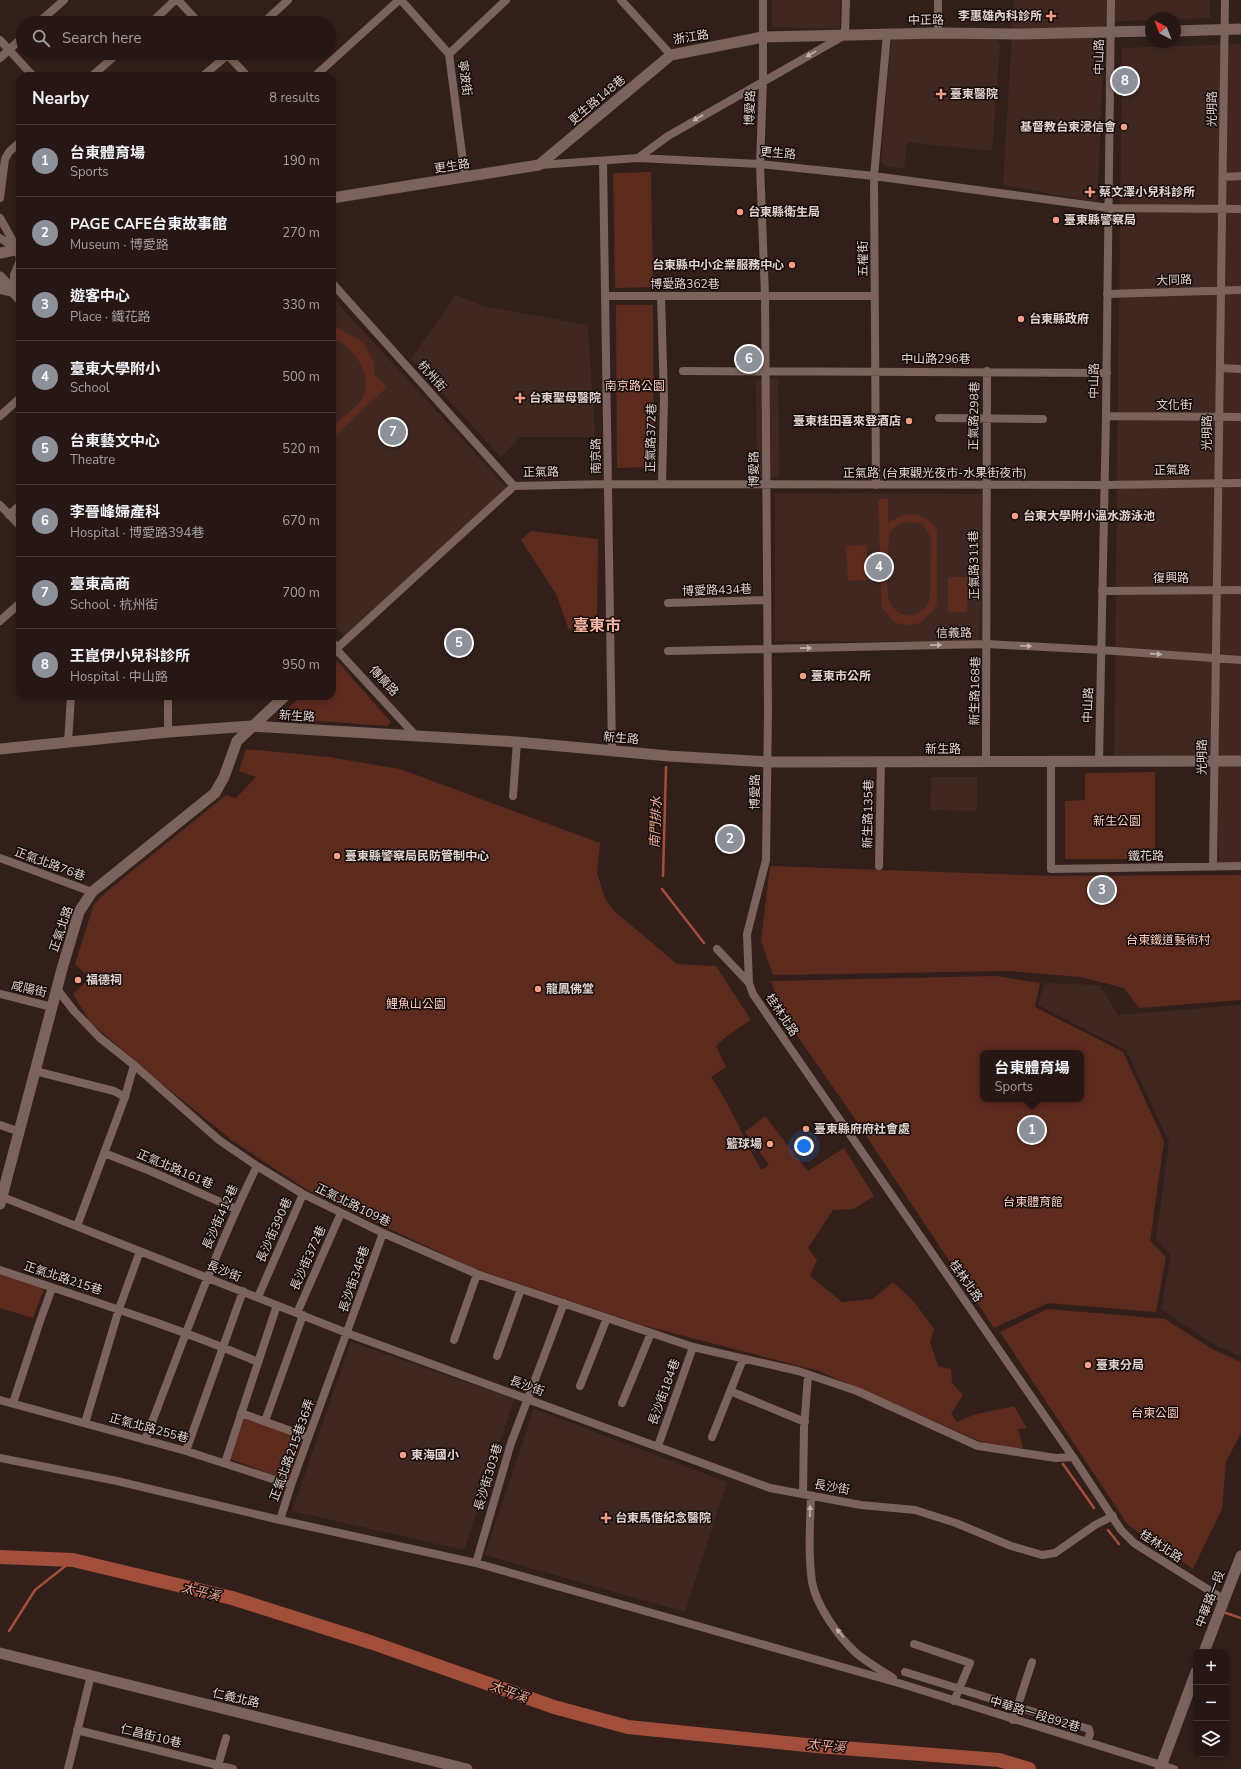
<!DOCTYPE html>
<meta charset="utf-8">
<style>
:root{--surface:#261714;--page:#2e201d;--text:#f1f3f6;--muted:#a49fa0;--line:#423634;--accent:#8c9099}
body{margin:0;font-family:"Nunito Sans","Noto Sans TC",sans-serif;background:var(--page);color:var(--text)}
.controls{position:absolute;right:12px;bottom:12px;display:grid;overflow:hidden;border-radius:8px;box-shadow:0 2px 6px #0003}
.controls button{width:36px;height:36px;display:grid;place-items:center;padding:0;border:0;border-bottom:1px solid var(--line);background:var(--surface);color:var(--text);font:20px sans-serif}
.compass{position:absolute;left:1145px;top:12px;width:36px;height:36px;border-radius:50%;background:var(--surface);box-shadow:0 2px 6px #0003;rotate:318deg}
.you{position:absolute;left:804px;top:1146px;width:14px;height:14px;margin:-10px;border:3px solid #fff;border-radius:50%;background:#1a73e8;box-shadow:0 0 0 6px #1a73e833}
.badge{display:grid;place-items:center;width:26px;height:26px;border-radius:50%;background:var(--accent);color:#fff;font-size:13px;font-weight:700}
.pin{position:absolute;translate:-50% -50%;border:2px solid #fff;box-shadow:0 1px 4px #0006}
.popup{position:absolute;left:980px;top:1050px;width:104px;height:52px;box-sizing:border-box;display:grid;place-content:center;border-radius:8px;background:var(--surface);filter:drop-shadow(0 1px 3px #0005);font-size:13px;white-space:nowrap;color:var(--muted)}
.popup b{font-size:15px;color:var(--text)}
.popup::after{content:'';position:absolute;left:50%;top:100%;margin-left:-8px;border:8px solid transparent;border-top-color:var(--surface)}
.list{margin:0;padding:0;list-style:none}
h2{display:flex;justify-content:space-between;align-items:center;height:52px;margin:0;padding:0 16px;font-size:17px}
h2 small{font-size:13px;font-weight:400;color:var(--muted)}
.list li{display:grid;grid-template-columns:26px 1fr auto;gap:12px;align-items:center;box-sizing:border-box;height:72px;padding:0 16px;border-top:1px solid var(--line)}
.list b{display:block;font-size:15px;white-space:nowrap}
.list p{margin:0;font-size:13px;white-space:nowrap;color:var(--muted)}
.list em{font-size:13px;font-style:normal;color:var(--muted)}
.icon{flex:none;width:22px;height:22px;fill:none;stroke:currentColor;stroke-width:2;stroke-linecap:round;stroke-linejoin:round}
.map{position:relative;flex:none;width:1241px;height:1769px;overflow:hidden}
.search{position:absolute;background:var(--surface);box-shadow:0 2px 6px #0003;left:16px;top:16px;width:320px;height:44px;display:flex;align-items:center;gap:10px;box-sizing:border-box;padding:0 14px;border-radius:22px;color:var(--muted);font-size:15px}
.panel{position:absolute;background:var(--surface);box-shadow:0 2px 6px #0003;left:16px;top:72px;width:320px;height:628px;border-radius:12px}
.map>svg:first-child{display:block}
.built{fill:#412721}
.green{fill:#5d2a1e;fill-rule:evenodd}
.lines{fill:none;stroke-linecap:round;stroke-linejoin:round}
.stream{stroke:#a14f3b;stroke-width:2.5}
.river{stroke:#a14f3b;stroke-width:14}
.street{stroke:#7b625c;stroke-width:8}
.secondary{stroke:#7b625c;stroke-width:11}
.oneway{fill:#c2b1ac}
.poi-dot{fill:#f49e88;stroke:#140b09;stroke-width:1.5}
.labels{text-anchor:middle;stroke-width:3;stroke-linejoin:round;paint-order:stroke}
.poi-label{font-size:12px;font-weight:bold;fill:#e1d3cf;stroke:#140b09;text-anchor:start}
.street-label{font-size:12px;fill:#e1d3cf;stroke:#140b09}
.park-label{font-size:12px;fill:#fcccbf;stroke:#140b09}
.water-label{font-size:13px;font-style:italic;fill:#f1ab99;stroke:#140b09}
.district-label{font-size:16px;font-weight:bold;fill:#f6b5a4;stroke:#140b09}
</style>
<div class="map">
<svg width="1241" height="1769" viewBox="0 0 1241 1769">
<rect width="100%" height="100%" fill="#331f1a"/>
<path class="built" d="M772 0H840V29L772 27Z
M1014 0H1210V18L1175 19V18H1151V20L1105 22 1097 202 1003 185Z
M995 37 1000 45 992 151 907 142 904 168 885 167 881 162 891 41 894 39Z
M1241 44V865H1219L1215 756 1114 755 1122 48Z
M456 295 483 306 588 325 595 437H520L501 457 411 359Z
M332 297 507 488 344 636 332 623Z
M778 378 779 477 757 479 756 381Z
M775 493 987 494 979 642 775 641Z
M931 777H977V811L930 810Z
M1044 983 1100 985 1118 1015 1241 1005V1356L1215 1345 1161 1309 1171 1255 1156 1239 1169 1142 1126 1050 1038 1005Z
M351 1342 514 1399 464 1550 292 1511Z
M534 1409 727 1482 685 1612 485 1555Z"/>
<path class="green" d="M651 172 653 287 615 288 613 173Z
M616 305H653L654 467 617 468Z
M332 325 363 342 374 362V374L387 387 332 439V427C340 419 355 409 361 400 376 378 353 345 332 338Z
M878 499H888V523C907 510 923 511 937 530V604L933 611 920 623 908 625 896 623 892 620 882 608ZM910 522 922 524 931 537 930 598C927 607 922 613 913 615 902 617 892 610 889 600 885 587 889 550 889 534 894 526 900 523 910 522Z
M531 531 598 539 597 618 569 630 556 594 521 540Z
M867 545 868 580 848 581 846 546Z
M948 577H967V612H948Z
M337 661 391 722 387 726 278 718 301 696H332V666Z
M246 749 329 757 400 769 600 843 597 873 605 898 613 910 677 964 716 966 751 1020 727 1036 716 1046 726 1067 711 1077C731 1106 744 1139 761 1170L769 1165 745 1132 765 1116 795 1155 793 1157H796L808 1171 844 1148 874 1196 854 1209 833 1210 808 1248 817 1260 810 1276 842 1302 873 1299 893 1282 915 1303 934 1329 930 1342 938 1366 951 1369 952 1383 963 1395 951 1414 957 1422 973 1415 1014 1406 1027 1428 1018 1429 1023 1448 991 1446 819 1371 642 1325 473 1268 307 1190 233 1141 156 1079 90 1022 73 994 90 978 75 964 94 904 105 893 226 795 236 798 256 777 239 771Z
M1155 772V859H1065V801L1085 800V773Z
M770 866 1054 876 1241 875V1000L1139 1008 1124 988 1081 977 1009 971 773 975 761 941Z
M996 976 1040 983 1035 1007 1123 1052 1164 1141 1150 1241 1166 1257 1156 1312 1048 1303 994 1328 844 1103 782 1014 771 981ZM983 1053H1081V1099H983Z
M0 1273 45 1286 33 1318 0 1308Z
M1047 1309 1165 1319 1212 1349 1241 1362V1433L1226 1462 1222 1509 1193 1569 1128 1525 1000 1332Z
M245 1417 303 1438 288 1480 230 1459Z"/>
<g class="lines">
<path class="stream" d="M663 876 666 767
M662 889 704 943
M1063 1464 1094 1508
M1108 1530 1119 1544
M1226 1613 1241 1618
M9 1631 35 1590 73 1560"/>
<path class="river" d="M0 1557 73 1560 232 1598 373 1643 554 1707 628 1727 816 1746 999 1760 1029 1769"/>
<path class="street" d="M178 0 199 23
M401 0 449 54 465 177
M621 0 671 55
M763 0V81L760 164 765 296 768 712 766 860 747 934 749 983 753 994 770 1019 1073 1457 1121 1530 1134 1543 1223 1599
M38 23 64 0
M151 23 175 0
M263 23 288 0
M938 33V0
M0 40 33 76
M226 53 247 76
M449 54 506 0
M0 58 23 37
M92 76 118 53
M203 76 230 53
M315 76 399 0
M638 158 668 136 845 35 846 0
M603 161 612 751
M539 165 638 158 760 164 874 176 1109 208 1241 209
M1223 177 1241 176
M0 198 5 159 9 152 20 142
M0 218 18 250 20 260 14 275V293
M0 238 15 248
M332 283 514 486
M0 290 14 293
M1107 294 1241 290
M605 296H875
M661 296 664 399 662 484
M1220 368 1241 369
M683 371 1107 373
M0 416 20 398
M1106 416 1241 417
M939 418 1043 419
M876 485 874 176 887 34
M0 505 20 526
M9 515 20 505
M1102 591 1241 590
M668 603 767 600
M0 621 20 603
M668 651 987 644 1101 650 1241 660
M168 732V696
M416 736 336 649 514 486 608 484 1104 485 1241 483
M68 742 71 696
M986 762 987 371
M1051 762V869L1241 866
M1099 762 1106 416 1111 0
M513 796 517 742
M0 858 92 892
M879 866 881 762
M1213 867 1225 0
M717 949 749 983
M57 989 74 1011 100 1038 134 1065 219 1140 257 1166 303 1194 383 1233 477 1274 693 1347 798 1371 857 1391 978 1446 1056 1458 1073 1457
M0 994 52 1007
M35 1071 114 1091 125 1097
M0 1125 20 1132
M104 1153 148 1170 236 1209
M0 1196 347 1333 770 1488 861 1505 915 1510 956 1523 1011 1546 1042 1555 1055 1553 1095 1525 1113 1516
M77 1226 125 1097 134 1065
M0 1270C86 1299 174 1326 258 1362
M258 1297 303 1194
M297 1313 341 1213
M454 1340 477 1274
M497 1356 521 1289
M580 1386 607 1318
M730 1391 805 1422
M0 1400 186 1451 291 1485
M13 1403 39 1324 52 1288
M622 1403 651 1333
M241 1413 308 1437
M265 1421 303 1315
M85 1423 119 1309 140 1251
M712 1437 743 1359
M145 1440C181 1348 213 1255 257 1166
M658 1446 693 1347
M186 1451 243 1291
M0 1458 117 1481 280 1520 476 1563 902 1684 1174 1769
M225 1463 277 1305
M803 1494 804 1428 808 1376
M811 1496C810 1524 808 1553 812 1582 816 1605 838 1636 855 1652 866 1662 881 1670 893 1678
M280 1520 291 1485 383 1233
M476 1563 511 1443 564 1303
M914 1644 970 1663 954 1701
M905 1672 1089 1729 1090 1734 1087 1742
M1013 1720 1032 1662
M77 1730 233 1769
M68 1769 91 1675
M217 1769 226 1738"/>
<path class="secondary" d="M1175 31 1241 29
M332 198 539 165 671 55 763 37 938 33 1019 34 1151 31
M0 253 20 249
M0 277 20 299
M332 644 336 649 332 653
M0 749 168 732 251 726 517 742 669 756 768 762 1241 761
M0 1204 62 969 79 912 92 892 215 793 224 777 237 741 285 696
M1204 1652 1241 1556
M0 1653 467 1769
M1160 1769 1196 1672"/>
</g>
<defs><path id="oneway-solid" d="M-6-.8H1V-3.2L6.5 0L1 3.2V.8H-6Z"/></defs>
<g class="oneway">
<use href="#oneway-solid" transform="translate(811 54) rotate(151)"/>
<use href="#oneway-solid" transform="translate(698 118) rotate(150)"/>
<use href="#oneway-solid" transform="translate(936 645) rotate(-1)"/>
<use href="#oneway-solid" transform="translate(1026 646) rotate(2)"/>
<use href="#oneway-solid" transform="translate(806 648) rotate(-1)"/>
<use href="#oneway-solid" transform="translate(1156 654) rotate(4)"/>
<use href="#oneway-solid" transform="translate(810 1511) rotate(-88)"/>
<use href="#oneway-solid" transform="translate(840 1633) rotate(-130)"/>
</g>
<g class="poi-dot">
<path d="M1049 10h4v4h4v4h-4v4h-4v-4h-4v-4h4z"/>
<path d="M939 88h4v4h4v4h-4v4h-4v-4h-4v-4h4z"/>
<circle cx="1124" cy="127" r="4"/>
<path d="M1088 186h4v4h4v4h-4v4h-4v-4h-4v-4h4z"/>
<circle cx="740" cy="212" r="4"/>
<circle cx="1056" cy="220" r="4"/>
<circle cx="792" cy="265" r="4"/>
<circle cx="1021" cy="319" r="4"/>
<path d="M518 392h4v4h4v4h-4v4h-4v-4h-4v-4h4z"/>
<circle cx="909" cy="421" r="4"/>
<circle cx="1015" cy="516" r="4"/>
<circle cx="803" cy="676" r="4"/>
<circle cx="337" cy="856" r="4"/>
<circle cx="78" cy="980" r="4"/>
<circle cx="538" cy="989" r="4"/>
<circle cx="806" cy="1129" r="4"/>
<circle cx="770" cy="1144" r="4"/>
<circle cx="1088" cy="1365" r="4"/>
<circle cx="403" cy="1455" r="4"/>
<path d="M604 1512h4v4h4v4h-4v4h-4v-4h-4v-4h4z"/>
</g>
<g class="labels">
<g class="poi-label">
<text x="1042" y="20" text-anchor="end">李惠雄內科診所</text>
<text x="950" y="98">臺東醫院</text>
<text x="1116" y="131" text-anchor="end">基督教台東浸信會</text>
<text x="1099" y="196">蔡文澤小兒科診所</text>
<text x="748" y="216">台東縣衛生局</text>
<text x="1064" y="224">臺東縣警察局</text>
<text x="784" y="269" text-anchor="end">台東縣中小企業服務中心</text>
<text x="1029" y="323">台東縣政府</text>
<text x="529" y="402">台東聖母醫院</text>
<text x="901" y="425" text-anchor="end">臺東桂田喜來登酒店</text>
<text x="1023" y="520">台東大學附小溫水游泳池</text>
<text x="811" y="680">臺東市公所</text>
<text x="345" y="860">臺東縣警察局民防管制中心</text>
<text x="86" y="984">福德祠</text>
<text x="546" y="993">龍鳳佛堂</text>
<text x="814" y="1133">臺東縣府府社會處</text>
<text x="762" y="1148" text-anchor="end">籃球場</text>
<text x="1096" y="1369">臺東分局</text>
<text x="411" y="1459">東海國小</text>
<text x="615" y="1522">台東馬偕紀念醫院</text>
</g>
<g class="street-label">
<text transform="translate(926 20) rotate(-1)" y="4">中正路</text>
<text transform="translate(691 37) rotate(-9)" y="4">浙江路</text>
<text transform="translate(1099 57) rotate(-89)" y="4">中山路</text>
<text transform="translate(465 78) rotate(82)" y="4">寧波街</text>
<text transform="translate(597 100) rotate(-40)" y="4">更生路148巷</text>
<text transform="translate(750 108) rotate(-88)" y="4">博愛路</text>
<text transform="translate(1212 109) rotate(-89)" y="4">光明路</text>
<text transform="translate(778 153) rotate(5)" y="4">更生路</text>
<text transform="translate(452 166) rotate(-9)" y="4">更生路</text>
<text transform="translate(863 259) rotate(-90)" y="4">五權街</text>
<text transform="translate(1174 280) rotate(-2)" y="4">大同路</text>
<text x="685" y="288">博愛路362巷</text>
<text x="936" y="363">中山路296巷</text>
<text transform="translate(432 376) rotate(48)" y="4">杭州街</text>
<text transform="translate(1094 381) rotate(-89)" y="4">中山路</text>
<text x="1174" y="409">文化街</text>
<text transform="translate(974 416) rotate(-89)" y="4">正氣路298巷</text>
<text transform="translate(1207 433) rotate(-89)" y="4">光明路</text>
<text transform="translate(651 438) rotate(-89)" y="4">正氣路372巷</text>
<text transform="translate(596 456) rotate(-91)" y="4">南京路</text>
<text transform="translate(754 469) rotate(-91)" y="4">博愛路</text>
<text transform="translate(1172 470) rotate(-1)" y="4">正氣路</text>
<text transform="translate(541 472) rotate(-1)" y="4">正氣路</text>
<text x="935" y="477">正氣路 (台東觀光夜市-水果街夜市)</text>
<text transform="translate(974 565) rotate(-91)" y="4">正氣路311巷</text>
<text x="1171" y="582">復興路</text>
<text transform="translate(717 590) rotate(-2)" y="4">博愛路434巷</text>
<text transform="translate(954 633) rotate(-1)" y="4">信義路</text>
<text transform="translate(384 681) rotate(47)" y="4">傳廣路</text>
<text transform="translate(975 691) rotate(-89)" y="4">新生路168巷</text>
<text transform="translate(1088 705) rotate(-88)" y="4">中山路</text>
<text transform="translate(297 716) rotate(3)" y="4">新生路</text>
<text transform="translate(621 738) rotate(5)" y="4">新生路</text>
<text x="943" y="753">新生路</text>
<text transform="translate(1202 757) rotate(-89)" y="4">光明路</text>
<text transform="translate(755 792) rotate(-89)" y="4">博愛路</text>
<text transform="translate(868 814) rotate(-89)" y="4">新生路135巷</text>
<text transform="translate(1146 856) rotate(-1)" y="4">鐵花路</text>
<text transform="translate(50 864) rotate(20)" y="4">正氣北路76巷</text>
<text transform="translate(61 929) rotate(-71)" y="4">正氣北路</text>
<text transform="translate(29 989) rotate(13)" y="4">咸陽街</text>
<text transform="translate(782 1015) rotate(56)" y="4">桂林北路</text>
<text transform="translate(175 1169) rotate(23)" y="4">正氣北路161巷</text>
<text transform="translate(353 1205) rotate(26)" y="4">正氣北路109巷</text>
<text transform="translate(220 1217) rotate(-66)" y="4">長沙街412巷</text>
<text transform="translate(274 1230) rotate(-66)" y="4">長沙街390巷</text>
<text transform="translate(308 1258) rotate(-66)" y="4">長沙街372巷</text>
<text transform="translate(224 1271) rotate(22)" y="4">長沙街</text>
<text transform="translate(63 1278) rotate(18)" y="4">正氣北路215巷</text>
<text transform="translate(354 1279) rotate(-71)" y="4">長沙街346巷</text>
<text transform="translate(966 1281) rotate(55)" y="4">桂林北路</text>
<text transform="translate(527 1386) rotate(20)" y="4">長沙街</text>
<text transform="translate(664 1392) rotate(-70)" y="4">長沙街184巷</text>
<text transform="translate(149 1428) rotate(15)" y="4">正氣北路255巷</text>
<text transform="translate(292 1450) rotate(-70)" y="4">正氣北路215巷36弄</text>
<text transform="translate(488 1477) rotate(-73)" y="4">長沙街303巷</text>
<text transform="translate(832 1487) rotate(10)" y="4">長沙街</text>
<text transform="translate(1161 1546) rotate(33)" y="4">桂林北路</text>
<text transform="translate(1210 1599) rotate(-69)" y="4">中華路一段</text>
<text transform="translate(236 1698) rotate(13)" y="4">仁義北路</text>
<text transform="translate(1035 1714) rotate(17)" y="4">中華路一段892巷</text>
<text transform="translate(151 1736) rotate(14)" y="4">仁昌街10巷</text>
</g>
<g class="park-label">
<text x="635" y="390">南京路公園</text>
<text x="1117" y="825">新生公園</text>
<text x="1168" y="944">台東鐵道藝術村</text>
<text x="416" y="1008">鯉魚山公園</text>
<text x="1033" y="1206">台東體育館</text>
<text x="1155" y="1417">台東公園</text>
</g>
<g class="water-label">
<text transform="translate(655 822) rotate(-88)" y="5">南門排水</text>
<text transform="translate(201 1591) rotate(14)" y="5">太平溪</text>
<text transform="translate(509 1691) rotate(20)" y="5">太平溪</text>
<text transform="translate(826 1745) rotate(5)" y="5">太平溪</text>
</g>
<g class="district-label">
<text x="597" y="631">臺東市</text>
</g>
</g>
</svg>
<div class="controls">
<button>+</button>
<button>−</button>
<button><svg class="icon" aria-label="layers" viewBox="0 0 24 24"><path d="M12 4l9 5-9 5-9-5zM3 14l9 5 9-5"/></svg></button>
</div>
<svg class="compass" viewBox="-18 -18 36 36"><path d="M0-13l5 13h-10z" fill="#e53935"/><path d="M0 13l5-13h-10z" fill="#a49fa0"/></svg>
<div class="you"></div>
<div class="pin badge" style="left:1032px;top:1130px">1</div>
<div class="popup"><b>台東體育場</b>Sports</div>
<div class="pin badge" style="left:730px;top:839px">2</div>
<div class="pin badge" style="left:1102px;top:890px">3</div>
<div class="pin badge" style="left:879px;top:567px">4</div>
<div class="pin badge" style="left:459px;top:643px">5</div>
<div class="pin badge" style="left:749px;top:359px">6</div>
<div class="pin badge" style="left:393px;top:432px">7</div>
<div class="pin badge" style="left:1125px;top:81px">8</div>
<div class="search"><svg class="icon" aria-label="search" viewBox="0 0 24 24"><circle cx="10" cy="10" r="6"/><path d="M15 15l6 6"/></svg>Search here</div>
<section class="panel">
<h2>Nearby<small>8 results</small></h2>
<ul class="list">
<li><span class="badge">1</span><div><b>台東體育場</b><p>Sports</p></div><em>190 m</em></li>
<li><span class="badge">2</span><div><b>PAGE CAFE台東故事館</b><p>Museum · 博愛路</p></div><em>270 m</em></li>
<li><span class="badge">3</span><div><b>遊客中心</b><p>Place · 鐵花路</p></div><em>330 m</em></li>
<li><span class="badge">4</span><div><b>臺東大學附小</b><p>School</p></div><em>500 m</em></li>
<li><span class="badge">5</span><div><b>台東藝文中心</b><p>Theatre</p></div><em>520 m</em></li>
<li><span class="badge">6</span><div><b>李晉峰婦產科</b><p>Hospital · 博愛路394巷</p></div><em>670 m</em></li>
<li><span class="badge">7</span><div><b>臺東高商</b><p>School · 杭州街</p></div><em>700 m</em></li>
<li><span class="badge">8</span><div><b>王崑伊小兒科診所</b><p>Hospital · 中山路</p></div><em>950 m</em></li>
</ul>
</section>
</div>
